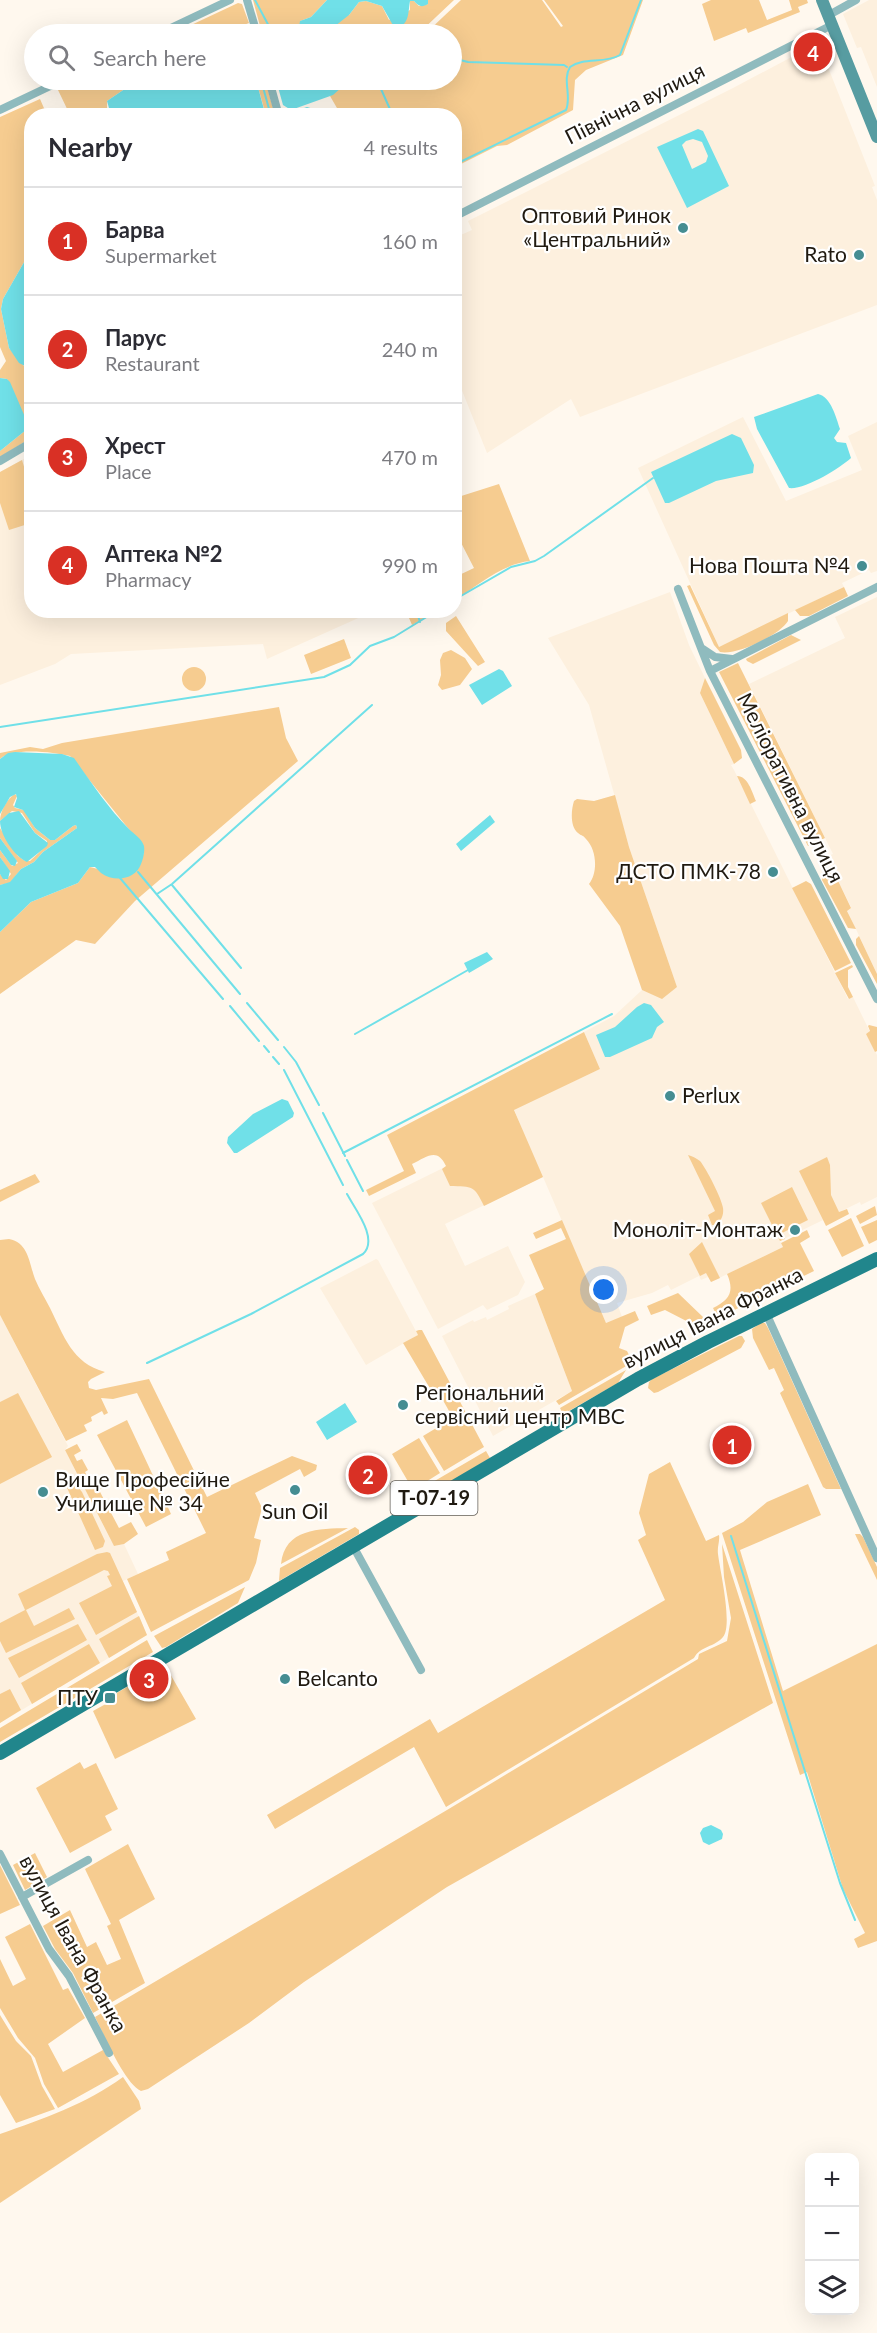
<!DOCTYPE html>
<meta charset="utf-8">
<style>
:root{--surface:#fff;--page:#f7f7f7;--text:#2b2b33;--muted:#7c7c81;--line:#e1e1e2;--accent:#d93025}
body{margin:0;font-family:Lato,sans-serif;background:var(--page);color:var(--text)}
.controls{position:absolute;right:18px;bottom:18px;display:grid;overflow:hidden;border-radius:12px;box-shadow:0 6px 24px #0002}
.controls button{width:54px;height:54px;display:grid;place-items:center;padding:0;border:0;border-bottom:2px solid var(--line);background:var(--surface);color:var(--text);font:30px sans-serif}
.you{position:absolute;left:604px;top:1290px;width:21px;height:21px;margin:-15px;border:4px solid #fff;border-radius:50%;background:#1a73e8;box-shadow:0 0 0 9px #1a73e833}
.badge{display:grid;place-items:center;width:39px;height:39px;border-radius:50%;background:var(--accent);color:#fff;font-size:20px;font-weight:700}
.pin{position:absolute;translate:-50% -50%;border:3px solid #fff;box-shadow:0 2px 6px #0006}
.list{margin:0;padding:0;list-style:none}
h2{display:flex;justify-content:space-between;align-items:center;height:78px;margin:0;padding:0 24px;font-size:26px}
h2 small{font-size:20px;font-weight:400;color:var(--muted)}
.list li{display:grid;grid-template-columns:39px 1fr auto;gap:18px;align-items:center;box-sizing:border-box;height:108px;padding:0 24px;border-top:2px solid var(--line)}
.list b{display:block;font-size:22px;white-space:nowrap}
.list p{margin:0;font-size:20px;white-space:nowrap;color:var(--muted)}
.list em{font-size:20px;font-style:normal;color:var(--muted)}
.icon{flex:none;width:33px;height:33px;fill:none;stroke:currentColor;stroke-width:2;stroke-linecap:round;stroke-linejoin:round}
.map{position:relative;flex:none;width:877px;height:2333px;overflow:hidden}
.search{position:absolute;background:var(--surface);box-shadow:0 6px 24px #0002;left:24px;top:24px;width:438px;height:66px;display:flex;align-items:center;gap:15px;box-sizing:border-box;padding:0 21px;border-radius:33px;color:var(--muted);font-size:22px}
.panel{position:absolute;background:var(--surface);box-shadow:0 6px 24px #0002;left:24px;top:108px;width:438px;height:510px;border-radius:24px}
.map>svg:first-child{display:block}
.built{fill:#fdf0de}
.green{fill:#f6cc90}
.water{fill:#70e0e8;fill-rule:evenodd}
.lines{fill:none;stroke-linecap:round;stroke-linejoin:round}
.stream{stroke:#70e0e8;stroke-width:2}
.minor{stroke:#8fbbbe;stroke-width:8}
.secondary{stroke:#579ca1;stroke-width:12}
.primary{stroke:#21868c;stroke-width:14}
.poi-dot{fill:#458d92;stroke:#fff;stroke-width:2}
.labels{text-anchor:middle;stroke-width:4.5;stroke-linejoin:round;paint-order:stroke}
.shield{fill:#fff;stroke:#635f58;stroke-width:1.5}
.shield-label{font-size:20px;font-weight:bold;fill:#201a11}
.street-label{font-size:21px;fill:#201a11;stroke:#fff}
.poi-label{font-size:21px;fill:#201a11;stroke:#fff;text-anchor:end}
</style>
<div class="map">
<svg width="877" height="2333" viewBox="0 0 877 2333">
<rect width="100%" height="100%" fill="#fff8ee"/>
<path class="built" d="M869 0H877V87L861 47 857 48 843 14Z
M818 43 816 48 818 52H822L875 186 872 187 877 200V305L580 417 571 399 487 453 455 373 454 238 472 230 468 221 733 88Z
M743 417 786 501 862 470 848 436 877 422V571L871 573 869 570 867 571 842 583 844 587 719 647 638 468Z
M31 455 32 610 374 611 267 659 263 644 71 654 55 664 0 685V472Z
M670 592 689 645 705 678 700 693 734 764 731 765 734 770 848 999 853 997 870 1032 866 1034 877 1055V1197L861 1205 860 1202 780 1241 783 1247 711 1282 708 1277 701 1280 699 1276 671 1290 668 1285 652 1293 617 1303 622 1317 606 1323 543 1177 445 1224 465 1266 508 1246 525 1282 518 1295 487 1310 483 1305 438 1329 372 1203 522 1129 514 1109 600 1069 584 1032 614 1016 642 990 662 998 677 987 629 847 589 705 548 638Z
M877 597V974L847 910 851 907 826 857 833 854 749 684 845 638 835 617Z
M376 1259 378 1260 418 1335 366 1365 320 1288Z
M535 1294 572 1391 493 1436 442 1336 473 1320 474 1322 486 1317 487 1320 509 1309 508 1306Z
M0 1315 68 1446 65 1450 114 1546 124 1544 138 1574 123 1581 147 1635 0 1723Z"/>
<path class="green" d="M253 0H327L311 17 300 21 349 15 359 2 366 1 382 6 389 20 410 10V1H414L419 6 428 4V0H454L418 34H264L266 30 273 29 272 27 260 26Z
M461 0H542L561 27 563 26 544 0H643L623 55 586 70 575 80 573 110 507 145 497 146 455 167 454 116 380 115 378 111 369 115 367 114 341 115 330 96 350 80H452V34H425Z
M711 0H759L767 20 792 10 789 0H807L808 3 798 7 800 12 748 33 746 28 714 41 702 4Z
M238 3 242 4 249 23 233 29 234 34H172Z
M73 80H138L107 101V108L111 115H70L58 90 74 83Z
M256 80H265L275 115H258L265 112Z
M40 99 47 115 32 116 31 250 3 299 1 309 9 348 24 366 31 368V374L25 378 24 383 31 402V438L0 457V451L26 430 7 379 0 378V370L6 361 0 347V117Z
M22 460 31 490V523L9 530 0 503V472Z
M499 484 530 561C502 564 478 585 455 600V577L474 568 455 531V498Z
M690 585 719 647 788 613V621C780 635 736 656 720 652L714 645 687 586Z
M844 587 848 596 809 616H800L795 610Z
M406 611H437L412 625Z
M456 616 485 662 478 666 446 631V623Z
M791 635 801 640 753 664 747 661 746 659Z
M344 639 351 658 311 674 304 655Z
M451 650 465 658 472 669 460 685 442 690 438 685 441 675 440 660 443 653Z
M738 663 825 838 808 846 719 672Z
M182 679a12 12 0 1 1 24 0a12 12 0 1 1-24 0Z
M705 678 741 750 742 758 734 764 700 693Z
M279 707 286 738 298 761 135 901 95 944 76 940 0 994V932L31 902 78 883 90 867 98 869 144 854V848L70 756C54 752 12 747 0 759V753L30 747 43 749 62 743Z
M737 776C748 776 752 792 756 801L750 804Z
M15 794 17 796 13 805 15 808 24 810 35 828 50 840H55L73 826 76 825 77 828 43 852 34 862 21 869 10 883 0 885V874L6 880 11 874 0 857V850L12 866 18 863 0 838V828L18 856 25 861H30L47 845V841L35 833 22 813 12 811 0 821C0 812 7 798 15 794Z
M615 795 629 847 677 987 662 999 642 990 620 926 589 884C598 873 597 850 586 839 582 834 583 837 578 833 570 827 571 810 574 801L577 799 594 801Z
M831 866 851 908 847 911 856 929 848 928 822 880 823 871Z
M806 881 811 884 851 963 835 971 792 888Z
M859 936 877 974V984L856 945V939Z
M852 965 853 967 848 970V987L853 997 849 999 835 973Z
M869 1025 877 1027V1051L875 1052 866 1034 870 1031 868 1026Z
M584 1032 600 1069 514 1110 543 1177 484 1206C474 1185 473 1187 450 1186L442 1169 446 1166C437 1147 427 1157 412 1164L416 1173 369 1196 366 1190 404 1171 387 1135Z
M688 1155C692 1156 696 1158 700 1161 706 1168 722 1199 723 1208 724 1215 721 1221 716 1225H712L708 1215 715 1211Z
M827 1157 830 1165 831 1195 839 1212 847 1209 849 1214 826 1226 799 1171Z
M35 1174 40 1182 0 1202V1190Z
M792 1187 808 1220 782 1233 785 1239 780 1241 761 1203Z
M875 1206 877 1215 860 1224 856 1216Z
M851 1218 864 1246 842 1257 828 1230Z
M562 1220 606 1323 635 1311 639 1320 625 1327 619 1348 627 1351 629 1355 628 1365 559 1405 556 1401 572 1391 535 1294 544 1289 529 1255 566 1239 561 1228 536 1239 533 1233Z
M877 1220V1240L869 1244 861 1227Z
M807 1230 810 1237 800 1243 814 1271 718 1318 713 1308C729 1300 735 1292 727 1274L783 1247 781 1243Z
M9 1239C29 1243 29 1263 35 1279 39 1289 45 1298 50 1308 64 1336 72 1363 105 1372L91 1379 88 1382 89 1388 96 1390 149 1379 207 1497 292 1456 317 1465 316 1470 304 1477 300 1469 255 1493 262 1508 254 1538 261 1540 256 1563 249 1580 151 1632 127 1579 169 1560 166 1552 206 1533 137 1393 113 1399 101 1398 108 1413 104 1415 102 1411 91 1417 92 1421 84 1425 87 1431 66 1441 0 1315V1240Z
M702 1242 720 1278 711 1282 706 1273 700 1276 689 1254Z
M678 1293 703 1317 706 1324 698 1327 665 1310 651 1315 647 1306Z
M761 1323H765L768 1328 841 1489H826L823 1487 780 1393 784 1390 774 1368 769 1370 753 1338 752 1329Z
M419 1330H422L484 1447 444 1471 423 1436 453 1418 440 1395 435 1397 403 1343 418 1335 416 1331Z
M739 1336H742L745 1341 741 1348 658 1392 654 1393 648 1388 649 1382 652 1379Z
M626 1370 618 1383 567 1412H562L560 1408Z
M18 1393 52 1457 0 1484V1402Z
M127 1420 171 1514 146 1527 97 1435Z
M419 1438 440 1473 413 1490 392 1454Z
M77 1444 81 1451 74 1455 77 1461 82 1459 88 1470 85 1472 88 1478 91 1477 95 1484 100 1482 103 1488 99 1490 119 1528 131 1522 138 1534 124 1544 114 1546 65 1450Z
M486 1451 490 1458 419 1501 414 1493Z
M670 1462 706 1541 719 1535C720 1541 717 1547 718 1554 720 1571 733 1625 723 1637 715 1647 700 1646 694 1658L446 1807 414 1747 275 1829 267 1815 430 1719 438 1733 665 1600 638 1540 646 1535 639 1513 649 1474Z
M72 1480 82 1492 105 1541 103 1547 95 1550 64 1481Z
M808 1484 821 1515 740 1550 783 1691 877 1644V1941L858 1948 854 1939 865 1933 843 1889 807 1772 800 1775 722 1533 743 1522 767 1502Z
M355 1527 359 1530V1534L279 1581 280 1568Z
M348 1528 281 1564C285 1528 319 1529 348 1528Z
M855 1534H860L863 1537 877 1567V1580Z
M722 1544 773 1703 447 1887 304 1982 249 2023 148 2089 141 2091C124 2083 104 2034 95 2017L447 1810 698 1659 699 1654 727 1641 731 1618 724 1577Z
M107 1552 110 1553 137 1612 96 1635 79 1603 112 1586 107 1576 110 1575 108 1571 104 1570 26 1610 34 1626 69 1608 75 1619 6 1653 0 1641V1623L25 1610 18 1594 97 1554Z
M245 1587 238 1603 166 1647 162 1648 154 1636Z
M139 1616 147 1635 109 1658 99 1639Z
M78 1624 87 1640 19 1678 8 1658Z
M147 1640 153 1652 0 1742V1728Z
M89 1644 100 1663 32 1704 21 1683Z
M165 1665 196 1719 115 1759 93 1711 113 1700 115 1694Z
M10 1689 21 1710 0 1723V1694Z
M80 1762 84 1769 96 1763 118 1809 105 1816 112 1830 70 1853 36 1788Z
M128 1844 155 1899 119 1920 145 1983 93 2013 73 1973 55 1949 43 1926 70 1910 87 1947 96 1942 107 1965 121 1959 107 1926 111 1924 85 1869Z
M35 1853 47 1877 25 1890 13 1865Z
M0 1865 20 1905 0 1914Z
M30 1924 63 1990 68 1988 85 2018 48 2044 63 2072 103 2050 119 2074 58 2108 44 2084 35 2058 18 2038 0 2008V1959L13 1986 26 1979 5 1937Z
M0 2015 16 2041 31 2056 42 2086 55 2109 16 2123 0 2095Z
M123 2077 139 2101 141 2109 0 2203V2134C43 2119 86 2104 123 2077Z"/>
<path class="water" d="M327 0H428V4C421 8 419 6 414 1H410C408 11 410 28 394 27L382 6 366 1 359 2 349 15 330 30 299 27 300 21 311 17Z
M138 80H256L265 113 258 116 111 115 107 101Z
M276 80H350L333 95 291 110 283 105Z
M307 107 317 110 319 115H288L292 112Z
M698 129 703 131 729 186 687 208 657 147ZM693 139 702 142 708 156 706 162 692 169 682 145 686 141Z
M31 250 32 368 31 369 19 363 9 348 1 309 3 299Z
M0 378 7 379 10 382 28 424 26 430 0 451Z
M818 394C831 397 836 417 840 429L834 438 837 442 846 443 851 458C840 468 805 490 789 488L757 429 754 417Z
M732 434 741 438 754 465 753 473 716 481 669 503H665L651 472Z
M499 669 503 671 512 686 482 705 469 685Z
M15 752 62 754 74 758C91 782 108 808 129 829 134 834 142 839 144 846 145 852 143 859 141 864 136 879 115 883 101 873 99 871 97 869 95 867H90L78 883 31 902 0 932V885L10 882 21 869 34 862 43 852 77 828 76 825 73 826 55 840H50L35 828 23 810 14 807 17 798 16 794 10 797 0 814V759L8 753Z
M19 811 35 833 48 843 47 846 27 862C14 856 0 835 0 821L9 813Z
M490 815 495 822 461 851 456 844Z
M0 838 17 861 15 866 11 865 0 850Z
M0 857 10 871 8 879H3L0 874Z
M487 952 493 959 469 973 464 963Z
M644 1003 651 1005 664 1022 657 1027 652 1038 610 1057H605L596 1035 615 1027 637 1007Z
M282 1099 288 1101 294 1113 293 1117 237 1153H234L227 1143 228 1137 253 1114Z
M345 1403 357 1422 327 1440 316 1422Z
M711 1825 721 1830 723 1834 722 1839 709 1845 703 1842 700 1833 703 1828Z"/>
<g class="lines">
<path class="stream" d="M255 0 271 30
M452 58 468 62 564 65 567 67
M261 80 271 116
M377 80 393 116
M454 165 566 110C572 96 562 80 570 67 584 57 604 64 620 55L641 0
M454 600 511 567 535 561 544 556 653 478
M416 610 420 622
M0 727 324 677 350 665 370 646 394 637 438 610
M138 872 240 994
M120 878 223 999
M172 885 241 968
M157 894 172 884 372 705
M247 1003 278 1040
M230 1006 259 1041
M355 1034 468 970
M264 1046 269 1052
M284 1047 296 1062 319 1105
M273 1057 279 1064
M284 1070 343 1185
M323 1113 345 1156
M343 1153 612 1014
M347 1160 363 1191
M147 1363 251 1314 363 1254C379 1239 355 1209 347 1194
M731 1536 840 1883 855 1920"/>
<path class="minor" d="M247 0 257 34
M829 15 856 0
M158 34 230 0
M269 80 279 116
M0 110 63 80
M454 217 832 25
M0 461 32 442
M678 589 710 671 877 999
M703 649 715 657 732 659
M710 671 877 587
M766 1313 877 1558
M353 1546 421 1670
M0 1854 49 1949 69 1976 109 2053
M22 1897 88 1860"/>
<path class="secondary" d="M822 0 877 137"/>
<path class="primary" d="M0 1753 638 1379 708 1342 877 1259"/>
</g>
<g class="poi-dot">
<circle cx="683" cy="228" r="6"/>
<circle cx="859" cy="255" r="6"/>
<circle cx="862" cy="566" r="6"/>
<circle cx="773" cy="872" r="6"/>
<circle cx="670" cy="1096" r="6"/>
<circle cx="795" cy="1230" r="6"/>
<circle cx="403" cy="1405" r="6"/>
<circle cx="295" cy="1490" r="6"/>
<circle cx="43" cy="1492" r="6"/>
<circle cx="285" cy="1679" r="6"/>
<rect x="104" y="1692" width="12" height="12" rx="3"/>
</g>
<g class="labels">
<rect class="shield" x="390.5" y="1481" width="87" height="34" rx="4.5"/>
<g class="shield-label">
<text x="434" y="1505">Т-07-19</text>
</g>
<g class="street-label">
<text transform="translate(635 104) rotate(-27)" y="7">Північна вулиця</text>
<text transform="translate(790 788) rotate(63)" y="7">Меліоративна вулиця</text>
<text transform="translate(713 1318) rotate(-27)" y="7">вулиця Івана Франка</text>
<text transform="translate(73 1944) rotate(61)" y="7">вулиця Івана Франка</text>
</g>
<g class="poi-label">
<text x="671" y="223">Оптовий Ринок<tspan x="671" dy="24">«Центральний»</tspan></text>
<text x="847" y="262">Rato</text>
<text x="850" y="573">Нова Пошта №4</text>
<text x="761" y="879">ДСТО ПМК-78</text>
<text x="682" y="1103" text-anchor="start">Perlux</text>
<text x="783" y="1237">Моноліт-Монтаж</text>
<text x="415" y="1400" text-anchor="start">Регіональний<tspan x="415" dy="24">сервісний центр МВС</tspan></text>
<text x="55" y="1487" text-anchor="start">Вище Професійне<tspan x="55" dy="24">Училище № 34</tspan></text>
<text x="295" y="1519" text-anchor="middle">Sun Oil</text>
<text x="297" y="1686" text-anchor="start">Belcanto</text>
<text x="98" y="1705">ПТУ</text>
</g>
</g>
</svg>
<div class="controls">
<button>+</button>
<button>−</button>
<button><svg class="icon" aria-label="layers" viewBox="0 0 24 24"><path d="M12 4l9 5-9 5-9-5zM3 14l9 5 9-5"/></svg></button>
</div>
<div class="you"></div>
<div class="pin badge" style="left:732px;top:1445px">1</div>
<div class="pin badge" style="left:368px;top:1475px">2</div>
<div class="pin badge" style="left:149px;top:1679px">3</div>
<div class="pin badge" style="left:813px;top:52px">4</div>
<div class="search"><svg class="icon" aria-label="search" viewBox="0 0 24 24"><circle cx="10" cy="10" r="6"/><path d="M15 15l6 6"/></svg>Search here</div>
<section class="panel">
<h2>Nearby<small>4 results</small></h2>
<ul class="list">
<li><span class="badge">1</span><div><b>Барва</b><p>Supermarket</p></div><em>160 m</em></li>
<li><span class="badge">2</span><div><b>Парус</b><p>Restaurant</p></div><em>240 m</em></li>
<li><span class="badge">3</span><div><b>Хрест</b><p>Place</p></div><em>470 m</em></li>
<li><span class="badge">4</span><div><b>Аптека №2</b><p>Pharmacy</p></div><em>990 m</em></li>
</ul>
</section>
</div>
